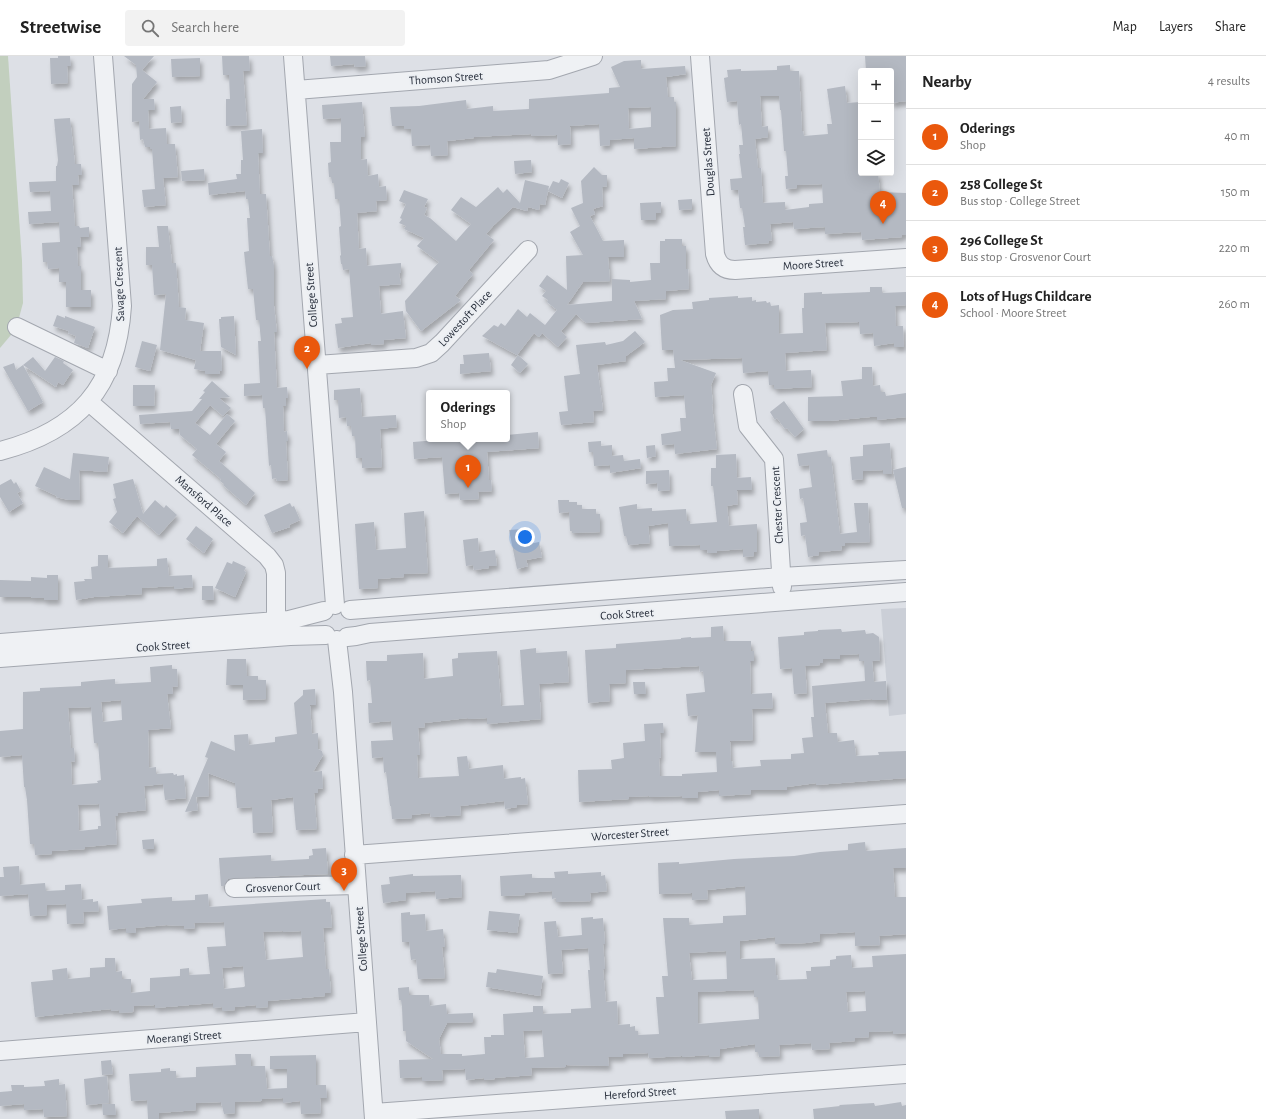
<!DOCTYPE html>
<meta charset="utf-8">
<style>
:root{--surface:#fff;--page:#f2f2f2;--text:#222;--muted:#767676;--line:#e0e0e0;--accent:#ea580c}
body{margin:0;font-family:"Alegreya Sans",sans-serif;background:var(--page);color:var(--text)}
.controls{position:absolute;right:12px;top:12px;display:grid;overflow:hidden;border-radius:4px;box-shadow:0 4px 16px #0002}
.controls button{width:36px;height:36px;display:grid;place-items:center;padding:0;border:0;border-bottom:1px solid var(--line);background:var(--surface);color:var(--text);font:20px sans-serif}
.you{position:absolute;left:525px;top:481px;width:14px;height:14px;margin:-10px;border:3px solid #fff;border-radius:50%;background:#1a73e8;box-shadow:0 0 0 6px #1a73e833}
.badge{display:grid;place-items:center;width:26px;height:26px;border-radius:50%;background:var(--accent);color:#fff;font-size:13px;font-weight:700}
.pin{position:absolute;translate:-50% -33px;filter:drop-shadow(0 1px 2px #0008)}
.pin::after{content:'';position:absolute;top:21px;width:14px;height:12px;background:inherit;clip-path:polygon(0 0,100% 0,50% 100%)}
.popup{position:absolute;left:426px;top:334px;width:84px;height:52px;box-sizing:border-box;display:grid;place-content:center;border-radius:4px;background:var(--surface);filter:drop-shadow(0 1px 3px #0005);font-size:13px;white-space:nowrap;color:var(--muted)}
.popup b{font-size:15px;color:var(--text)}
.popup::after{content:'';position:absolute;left:50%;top:100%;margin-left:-8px;border:8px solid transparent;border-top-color:var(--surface)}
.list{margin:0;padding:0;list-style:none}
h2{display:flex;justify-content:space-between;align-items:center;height:52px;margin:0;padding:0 16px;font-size:17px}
h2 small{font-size:13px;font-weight:400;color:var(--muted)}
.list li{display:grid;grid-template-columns:26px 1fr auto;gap:12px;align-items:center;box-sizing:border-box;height:56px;padding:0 16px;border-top:1px solid var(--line)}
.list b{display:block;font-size:15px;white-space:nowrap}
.list p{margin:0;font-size:13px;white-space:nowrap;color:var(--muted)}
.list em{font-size:13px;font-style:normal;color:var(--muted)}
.icon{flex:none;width:22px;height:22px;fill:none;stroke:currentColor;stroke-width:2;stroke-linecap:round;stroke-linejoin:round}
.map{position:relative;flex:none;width:906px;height:1063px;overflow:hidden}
header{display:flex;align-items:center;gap:24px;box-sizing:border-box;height:56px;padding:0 20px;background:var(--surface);border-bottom:1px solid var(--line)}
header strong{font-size:19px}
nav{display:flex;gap:22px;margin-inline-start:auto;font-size:14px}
.search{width:280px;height:36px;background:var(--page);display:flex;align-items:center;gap:10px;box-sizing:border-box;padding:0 14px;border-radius:4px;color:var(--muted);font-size:15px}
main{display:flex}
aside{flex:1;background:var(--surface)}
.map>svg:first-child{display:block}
.built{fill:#cbcfd7}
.green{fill:#c2cfbe}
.building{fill:#b4b9c2;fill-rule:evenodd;filter:url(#shadow)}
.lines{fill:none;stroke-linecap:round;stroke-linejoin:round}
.minor-casing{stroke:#a3a7af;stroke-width:20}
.minor{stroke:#eff1f4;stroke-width:18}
.labels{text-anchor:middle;stroke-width:4;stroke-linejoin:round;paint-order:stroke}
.street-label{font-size:12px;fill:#272e3b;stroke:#eceff3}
</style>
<header>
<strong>Streetwise</strong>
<div class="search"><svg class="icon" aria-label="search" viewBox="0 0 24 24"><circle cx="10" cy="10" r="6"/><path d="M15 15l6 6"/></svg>Search here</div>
<nav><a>Map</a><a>Layers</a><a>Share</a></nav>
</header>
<main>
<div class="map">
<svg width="906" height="1063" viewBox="0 0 906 1063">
<defs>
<filter id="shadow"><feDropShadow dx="2.5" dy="4.5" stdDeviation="2" flood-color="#0004"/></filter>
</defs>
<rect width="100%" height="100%" fill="#dde0e6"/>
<path class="built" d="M906 552V658L889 660 881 553Z"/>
<path class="green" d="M0 0H8L22 205 23 247 16 273 0 292Z"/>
<path class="building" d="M58 0H70L71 10H67L68 27 51 28 50 2H58Z
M124 0H154L142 14 157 26 143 43H154L155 54H148L149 73 166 72 167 88H175L178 121 163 122 166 149 144 151 142 134 155 133 152 93H150V91H145L143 83 140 84 139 65 132 66V28L137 21 136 9Z
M222 0H249L250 15H243L247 69 226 70V43H230L229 19H223Z
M330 0H365L366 10 355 11 354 8 331 10Z
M865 0H906V45L891 47V15H866Z
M200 2V20L172 21 171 3Z
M641 4V13L685 10 686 18 666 21 668 41H674V46H676V90L634 93V82L610 84V89L600 90 599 68 570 70 571 88 558 89 557 79 532 80 531 78 474 81V82L447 85 448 99 431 100 430 89 412 90 411 73H404V70H392L390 51 419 50 466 44 467 53 493 50V55L529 53V43L609 37V32L620 31 611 11 624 5ZM651 51V71L629 73 628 52Z
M790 9V15H799L802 75H803L804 80 828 78 827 68H832L827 33 845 30 847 47 861 46V117H878L880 136 906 137V179H902V181L862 184 861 176 825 178V171L794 173 793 166 770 168 772 184 769 185V187L745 189 743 171H745L742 152H740L738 134H731L730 123 742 122 739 98H740L739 89H743L741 68 739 69 737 45 727 46 724 22 728 21 727 14 741 13V15L777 14V10ZM760 40H779L780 54H781L784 95H786L788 120H785L786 133 797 132V129L822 128 823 147 809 148V151L785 154V146L763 147 761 112H758L755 83 768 81V70L762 71Z
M362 46 365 81H361V104L367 103 368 120 378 118 379 131 386 130 387 144 376 145 377 155 357 157 359 193 366 192 367 210 401 207V217H399L401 228 379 230 381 258 403 255 406 282 384 284V288L371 289V287L338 292 335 268 342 267 341 262 353 261 349 213 343 214 342 208H341L340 200 341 199 339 171 341 170 339 143H335L334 127H332L331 121H329L328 107 331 106 330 86H341V62L323 63 322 49Z
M181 50 182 66 171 67 170 51Z
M70 62 75 108H81L82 119H78L79 129H72L75 170H79L80 172 89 171V181H80L81 191H77L78 210H81V234H91V251H66V226H59V212L48 213 47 206H43L42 187 60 186 59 166 29 168 28 156 51 155 50 135 30 136 29 126 56 125V110H57L58 104 54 63Z
M262 73 263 97H258L260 138H266L270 200H272L274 210V250L277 276H274L277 332 287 331 288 342H286V350H283L284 376 287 375 288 385H286L288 424 277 425 276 422 272 423 271 409 269 410 265 352H263L262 339 244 340V328L260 327 258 285H261L259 264H256L253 233H248L244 196 249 195 247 162H250L248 143H246L245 135 209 139 208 127 237 123 236 118H241V104H243L241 75Z
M531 104 532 116 515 118 514 105Z
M594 111 602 119H607V130L602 131 603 150 593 153 595 158 590 160 603 185 624 184V201H608L610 225 583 226 567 249 612 245V223L630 224V226L651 224 650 207H660V185H665V183H682V190H686V213H688L689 233 666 235V243L634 245 642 263 586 267 576 258 561 275 567 281 558 291 542 277 539 281 534 277 517 299 482 280 494 269 498 271 501 267 505 270 518 253 527 261 530 257 545 269 557 254 547 246 548 244 542 240 546 235 539 230 547 219 567 234 566 200 583 199 570 176 580 170 571 152 583 147 581 125Z
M204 113 205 124 182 125 181 115Z
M561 123 569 127 562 142 548 135 545 149 540 148 539 154 528 151 527 155 513 151 493 170 486 178 494 184 469 214 473 218 455 240 461 244 421 275 406 255 405 245 439 206 417 190 424 182 404 173 406 170 399 167 402 163 400 162 406 148 399 145 404 134 428 143 424 151 427 152 424 159 430 162 456 185 471 168 451 154 461 141 476 151 498 131 503 137 507 133 520 147 525 124 549 130 548 135 553 125 559 127Z
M692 143V153L679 154 678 144Z
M661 146V157H656V164H641L640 147Z
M157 170H168L172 207H176L179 251 186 252 185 264 204 267 200 295H221L222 315H219L220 318H205V315L194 313 196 304 160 294 166 238 154 239 152 209H146V191H159Z
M870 231H882V237L906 236V249L895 250 896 270H903L904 291H894V287L874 290 873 277 860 278 859 266 825 267 827 294 785 297 786 315 811 314 812 331 774 333V329H769L768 315 743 317 742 302 680 304 716 317 711 329 713 348 712 349 717 393 675 398 674 388 662 389 661 378 681 375 680 362H686L684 339 655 341 654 326 668 325 667 312H675L673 294H662L660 259 673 254 693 253 692 246 709 244V242L738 240V242L752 241V245L756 244V246L766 245 767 247 770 246 771 250 779 249V278L803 277 802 252H804V237L822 236V238L870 236Z
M57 259 65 262V260L95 271 88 292 74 287 76 280 68 277 69 275 53 270Z
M234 260 236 299 221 291 219 263H221V261Z
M635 275 645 286 626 300V305L597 309 603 354 593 355 594 366 561 369 559 356 568 355 564 320 580 318 576 289 605 286 606 289 623 285Z
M142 285 157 289 150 315 135 311Z
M489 297 491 315 460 318V308H464L463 299Z
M518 299 528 308 520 317 511 309Z
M33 301 45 315 55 301 64 305 63 307 73 314 63 329 58 326 56 331 23 309Z
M14 307 16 314 23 309 43 346 28 355 3 311Z
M862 311H872L873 330 880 329 881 336H885L886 340 906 337V361L877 364V361H870L829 365H808V341L843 340 841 325 862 323Z
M212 325 230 341 219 342 231 352 223 360 210 349 195 367 210 379 227 358 235 365 216 388 226 396 219 405 255 437 246 449 223 429 224 428 220 425 221 423 192 399 197 393 180 379 179 373H171L170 366 140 368 139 359 192 355 202 343H199L205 336 203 335Z
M133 329H155L154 350H133Z
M360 332 362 361 396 359 397 371 380 373 382 411 362 412V402H356L355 380H352L351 370H347L346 361 339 362 338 344H334V334Z
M784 345 804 373 795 381 787 372 785 373 777 362 775 364 770 356Z
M538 376 539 392 487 396 489 424H491L492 435 478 436 479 443 460 444 459 437 445 438 442 401 414 403 413 386 450 383H507V379Z
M601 385V390L612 389V400L623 399 624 405 640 403 641 412 610 417V409L594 410 593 396H589L588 386Z
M890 387 892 418H883V414L863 415V423L852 424 850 401 863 400V389Z
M655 389 656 400 647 402 646 390Z
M827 394 828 401H831L840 478 857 476 854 447H868L870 486 845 487V490H841L842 494 819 496V499L808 501 805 479 801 480 800 467 807 466 803 442 800 443 799 433 812 431 809 409 799 410 797 398Z
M73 397 109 401 107 416 79 414 80 444H69L56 441 57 440 35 430 44 411 70 423Z
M736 398 737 422 751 421 752 434H737L738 448 727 450 729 470 757 468V496H754V500L743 501V493L717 495V497H708L707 494H700V489L669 490 668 467 648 470 650 487 628 489 626 480H624L619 451 637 448V453L652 452V455L686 453 687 465H690V468L717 466 713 430H711V412H716V399Z
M906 411V452H902L893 414Z
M669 414 670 434 658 435 657 427 646 428V415Z
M11 423 14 428 16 426 21 435 17 437 23 447 9 456 0 441V429Z
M133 423 143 458 155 444 164 452 166 449 177 459 159 479 137 460 123 477 109 466 117 456 113 443 116 442 113 428Z
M558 444H569V446H577V449H582V453H596V458H600V476L572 477V475H570L569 456 559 457Z
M290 447 292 451 294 450 300 464 289 469 290 471 272 477 264 459Z
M424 455 428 517 404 518V521L378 523V532L359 533 355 468 374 466 376 494 406 492 404 457Z
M196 470 213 483 204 497 186 483Z
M523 473 524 489 539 486 542 501 526 504 528 510 517 513 509 474Z
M478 482 479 496 495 494 497 510H489V512L474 514 473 509 466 510 463 484Z
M98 499H108V512L157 510V503L167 502 169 520 192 519 193 531 174 533V530L142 532V538L94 541 76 544 74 526 85 525 84 523H92L91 511 98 510Z
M233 505 246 511 244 515 246 516 235 541 215 532 227 506 232 508Z
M47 519H58V544H44V542H31L32 541H0V524L31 525V521L47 522Z
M202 530H213L214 544H202Z
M723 570 724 585H751V595H754V605H750L751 638 772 637 773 652 752 653 753 684 730 685 731 705H732L733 712 761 710 760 704 791 703V698L804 697 802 682 813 681 811 661H814L812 630 865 625 864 605H859V598L840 599V603H823V607H819L820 609 805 610 807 637 794 638 792 612 780 613 778 581 804 579V576L818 575V574L841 573 842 576 865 574 866 578 873 577 879 581 880 604 872 605 874 626 886 625 887 644H872V643L825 647 828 677H837L838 686 854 684 856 700 879 699 878 696 906 695V722L816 729V727L787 731V734H751V738L719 740V734L698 736V742H682V740L650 741 649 740 629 741V743L579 746 578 714 612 713 611 704 624 702 623 687 645 685 644 668 663 667 664 677H660L661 701 659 702 660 720H682V718L717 716 716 696H695L698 659 688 660 686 638 705 636 703 615 700 616 699 610 626 614V627L609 628 610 645 588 647 585 594 616 592V588L681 583V582L691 581V582L711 581V571Z
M536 592V597L567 595 569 626 539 628 541 663 487 668V662L468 663V662L424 667 425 671 418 672 420 699H417L418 722 459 720 457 701 467 700 469 713 503 709 504 723 521 721V723L525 722 528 748 517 749V751L505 753 504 745 460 750 461 759 431 761 430 757 412 759V762L392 763 391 750H390L386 716 384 717 383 701 372 702 371 685 393 684 391 665 369 667 368 647H372L370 624 367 625 366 605H387V599L423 597 424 623 453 620 452 603 458 602V597L497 595 501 650 524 649 520 594Z
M227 603H246L247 620H258V624H266V643L243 644V629H226Z
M172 609V613H177L178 630 172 631 173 638H167L171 672 148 674 149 712 156 711V718L173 717 174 719 177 718V720L184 719 186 742 165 744 163 728 144 730 146 754 118 757V760H115L117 788 85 791V793L52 795V798L35 799 34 788H30L27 744 25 731H24L22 699 0 701V675L23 673V636L40 635V632L81 630V626L102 624 115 623V628L151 626 150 611ZM121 644 122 664 103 666 101 646ZM91 651 94 687H98L101 724 97 725 98 727 72 729 71 706 75 705 74 692H71L68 652ZM99 748 101 770H98V773L79 775 78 749Z
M633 626H645L646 638H634Z
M315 633 316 649H310L312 678 318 677V693L322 695 323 699 313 716 322 715 323 732 318 733V737H314L317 773 296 774 293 741 271 744 273 776 253 777 252 751 237 752 235 727 208 717 209 740 196 741 198 754 185 756 208 702 205 701 211 685 235 695 234 679 248 678 249 689 275 686V681L297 678 294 647 303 639V634Z
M154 783V793H143L142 784Z
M865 786 866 795 906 792V812H893L895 841H906V878L879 880 880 889 855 890V876L820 878V885L806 887 775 888V881L740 885V903L775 902 776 919H777L778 924 807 923 806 915H811V911L830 910V904L836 903V900L851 899 852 912 873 911 872 900 906 898V977L893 978V975L869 976V981L855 982V985L829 987 830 993 812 994 811 987 779 989 780 1000 759 1001 758 996H755V988L720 993V1000L709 1001V999L682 1001V1000L649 1002 648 997 623 998V1001H608L609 1010 566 1009V1011L531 1012 532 1019 494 1022 495 1023 484 1024V1022L466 1024 465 1013 442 1014 443 1024 422 1025V1021L400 1022 399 1004 433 1003 406 985V975H403L402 951 401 944H399L398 932 409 931V939H429L430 950 446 948 447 958 473 957V966L447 967 439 983 441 998H462V1000L485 998 484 981H491V979H504L503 958 533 956V950H543V958L571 957V953L591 952 588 914H590L588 892 561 894 563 917 548 918 544 866 556 865 558 881 582 879 581 862 593 861V863L603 862 605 888H603L605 913H603L606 946 617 945 618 969 630 968V971L635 970V975H638V979L659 978 656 941H664L662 920H668L663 862H689V869L723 867V860L746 859V855L745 830 707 834 708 843 692 844V837L659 838 658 807 679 806V808L734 803 794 800 820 796 848 794V788ZM726 895 727 923 692 924 689 897ZM754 934V941H758L759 963 698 968V936ZM865 935 866 955 848 956 846 936ZM542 974 544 1001 525 1002 523 975Z
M326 792 328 818 234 822 228 823 224 830H221L219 802 271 799V805L309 803V800L313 799 312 793Z
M19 810 20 829 45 827 46 835 65 834V829L81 828 82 844 93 843V846L98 845 99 855 83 856 84 867 67 868 66 848 47 849V859L30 860 28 838 0 840V821H4L3 811Z
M568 815V818L601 816V820L605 819 607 835 590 837 591 845 556 846V842L552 843V835L525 837V839L501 840 500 820 532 818V822H555L554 816Z
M413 818V820L461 819 462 841 436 843 435 835 406 837V844L383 847 381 829 390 828 389 821Z
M208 838 209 851 326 843V846H330L332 871 323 872 326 913H329L331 937H325V940L268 945V951L256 952V949L235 951V954L222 955V951L213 952V947L155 952V949L134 950 133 956 119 957V954L111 955V953L35 961 31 926 53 924 52 914 67 912 68 923 90 921V912L105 911V902H115L116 916 122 915V923H131V937L150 935V922L180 920V913L189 912V919L210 918 207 891 226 890 224 866 194 867 195 872 184 873V870L166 869 135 872 136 877H126V872L109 874 107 850 142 847 141 843 172 841V845L195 844V839ZM283 875V876L301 875 303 901 266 904 263 876ZM243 910 245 930 244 931 224 933 222 912Z
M489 855 520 858 517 877 487 874Z
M410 856V859L425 858 426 875 443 873 445 891H442L445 922 418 923 416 903 411 904 409 886H402L401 857Z
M497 913 543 920 540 940 486 931 488 916 496 917Z
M235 998H251V1010H265L267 1033 287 1032V1013H270V1000L316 999V1029H326L327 1042H320L321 1057 301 1058 300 1045 283 1047V1042L262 1043V1045L235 1046V1057L224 1058 221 1046 196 1047V1054L159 1057V1063H148L147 1044 131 1045 129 1018 161 1016V1013L170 1012V1015H176V1022L196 1021V1011L236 1009Z
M111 1004 113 1018 102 1019 101 1005Z
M107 1020 109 1047 86 1049 84 1023Z
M59 1023V1029L65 1028 67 1060 44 1061 43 1053 24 1054V1048L0 1050V1036L12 1035 11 1029H24V1031L45 1030 44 1025Z
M901 1046 902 1050 906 1049V1063H814L813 1053 840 1050 839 1049 874 1047 875 1050Z
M102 1048H115L116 1059H103Z
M759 1053V1063H726L725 1055Z"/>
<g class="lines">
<defs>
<path id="minor" d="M293 0 335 549
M700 0 715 198C718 209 724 214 735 214L906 202
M296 34 549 14 593 0
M17 271 108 315
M317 309 416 302 431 297 442 287 528 194
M743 338 748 370 774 403 782 531
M89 346 267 500 274 509 276 517V565
M0 395C78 375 117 331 122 250L103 0
M350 554 781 521 906 514
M347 581 356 580 370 577 906 536
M337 584 343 636 374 1063
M0 587 289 564 324 555
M0 602 290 580 326 579
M354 799 906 758
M234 832 357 829
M0 995 367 966
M374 1057 906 1018"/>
</defs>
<use href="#minor" class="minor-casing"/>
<use href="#minor" class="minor"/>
</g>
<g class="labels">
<g class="street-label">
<text transform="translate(446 22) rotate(-4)" y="4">Thomson Street</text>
<text transform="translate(708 106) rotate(-94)" y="4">Douglas Street</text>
<text transform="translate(813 208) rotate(-4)" y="4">Moore Street</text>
<text transform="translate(119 228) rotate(-92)" y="4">Savage Crescent</text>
<text transform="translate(311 239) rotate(-94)" y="4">College Street</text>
<text transform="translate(465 262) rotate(-47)" y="4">Lowestoft Place</text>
<text transform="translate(204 445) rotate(41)" y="4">Mansford Place</text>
<text transform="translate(777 449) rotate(-93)" y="4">Chester Crescent</text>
<text transform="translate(627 558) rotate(-4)" y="4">Cook Street</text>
<text transform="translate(163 590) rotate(-4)" y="4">Cook Street</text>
<text transform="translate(630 778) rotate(-4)" y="4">Worcester Street</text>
<text transform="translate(283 831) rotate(-2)" y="4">Grosvenor Court</text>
<text transform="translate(361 883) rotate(-94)" y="4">College Street</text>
<text transform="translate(184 981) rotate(-4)" y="4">Moerangi Street</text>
<text transform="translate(640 1037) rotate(-4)" y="4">Hereford Street</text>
</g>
</g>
</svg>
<div class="controls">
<button>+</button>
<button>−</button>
<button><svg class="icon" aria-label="layers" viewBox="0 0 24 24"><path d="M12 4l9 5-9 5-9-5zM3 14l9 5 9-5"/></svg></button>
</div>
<div class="you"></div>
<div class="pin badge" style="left:468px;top:432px">1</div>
<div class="popup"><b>Oderings</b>Shop</div>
<div class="pin badge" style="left:307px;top:313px">2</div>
<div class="pin badge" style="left:344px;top:835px">3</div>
<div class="pin badge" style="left:883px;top:168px">4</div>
</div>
<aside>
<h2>Nearby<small>4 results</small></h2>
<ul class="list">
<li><span class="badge">1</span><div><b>Oderings</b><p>Shop</p></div><em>40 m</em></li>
<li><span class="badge">2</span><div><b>258 College St</b><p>Bus stop · College Street</p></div><em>150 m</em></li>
<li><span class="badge">3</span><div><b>296 College St</b><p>Bus stop · Grosvenor Court</p></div><em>220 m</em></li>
<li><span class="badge">4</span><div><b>Lots of Hugs Childcare</b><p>School · Moore Street</p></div><em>260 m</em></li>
</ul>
</aside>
</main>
